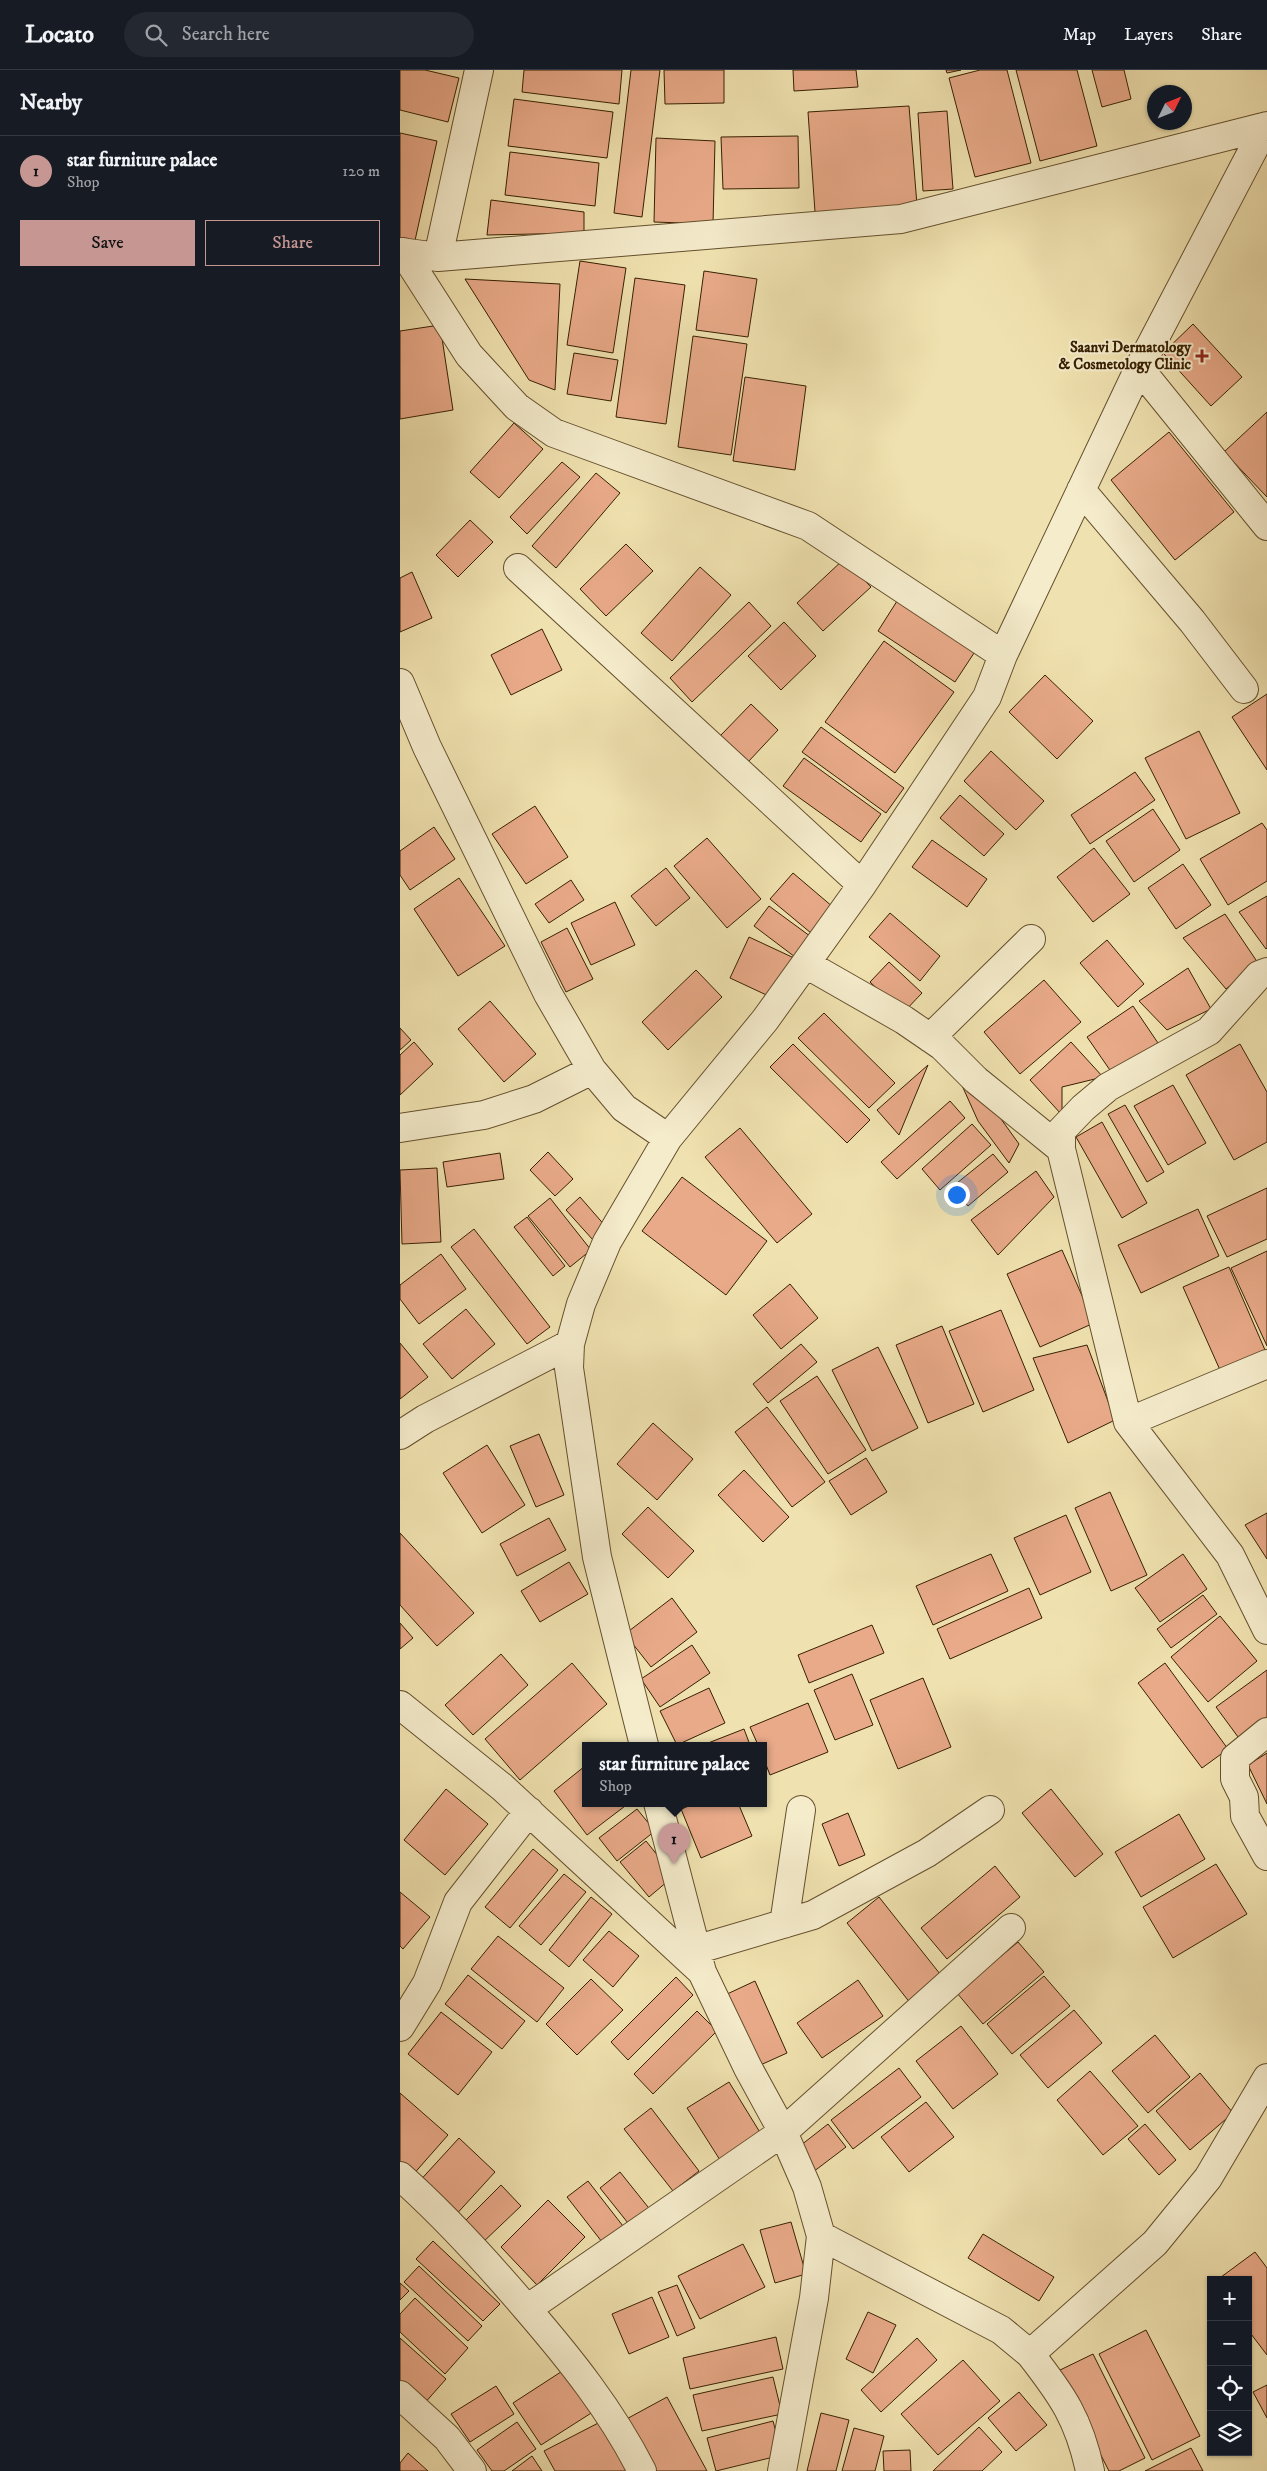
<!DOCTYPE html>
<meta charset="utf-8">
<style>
:root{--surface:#171b24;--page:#242831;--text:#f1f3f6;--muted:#9ea1a6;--line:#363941;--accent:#c59692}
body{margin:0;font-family:"IM FELL DW Pica",serif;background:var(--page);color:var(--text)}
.controls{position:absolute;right:15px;bottom:15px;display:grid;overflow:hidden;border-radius:0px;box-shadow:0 1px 4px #0004}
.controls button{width:45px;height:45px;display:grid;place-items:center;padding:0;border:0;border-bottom:1px solid var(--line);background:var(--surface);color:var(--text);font:25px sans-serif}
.compass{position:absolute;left:747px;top:15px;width:45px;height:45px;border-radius:50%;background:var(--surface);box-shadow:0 1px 4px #0004;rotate:47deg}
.you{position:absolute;left:556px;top:1124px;width:18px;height:18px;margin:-12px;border:4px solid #fff;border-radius:50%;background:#1a73e8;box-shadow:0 0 0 8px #1a73e833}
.badge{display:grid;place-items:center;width:32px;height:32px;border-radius:50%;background:var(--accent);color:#111;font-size:16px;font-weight:700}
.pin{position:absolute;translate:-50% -41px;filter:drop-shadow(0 1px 2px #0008)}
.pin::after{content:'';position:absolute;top:26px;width:18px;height:15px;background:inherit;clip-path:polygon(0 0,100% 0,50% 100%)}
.popup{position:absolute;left:182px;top:1672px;width:185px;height:65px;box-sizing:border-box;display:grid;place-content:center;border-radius:0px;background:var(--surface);filter:drop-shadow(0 1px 4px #0005);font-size:16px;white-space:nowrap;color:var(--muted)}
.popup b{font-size:19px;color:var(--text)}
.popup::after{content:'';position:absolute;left:50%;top:100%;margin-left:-10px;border:10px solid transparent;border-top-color:var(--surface)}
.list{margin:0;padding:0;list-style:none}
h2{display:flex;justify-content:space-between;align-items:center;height:65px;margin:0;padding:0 20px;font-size:21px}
h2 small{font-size:16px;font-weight:400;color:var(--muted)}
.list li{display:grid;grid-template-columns:32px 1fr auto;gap:15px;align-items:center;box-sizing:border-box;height:70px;padding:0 20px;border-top:1px solid var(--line)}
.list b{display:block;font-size:19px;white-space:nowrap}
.list p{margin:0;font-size:16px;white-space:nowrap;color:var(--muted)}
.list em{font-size:16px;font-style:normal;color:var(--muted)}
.actions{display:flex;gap:10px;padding:15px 20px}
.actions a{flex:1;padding:11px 0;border:1px solid var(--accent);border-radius:0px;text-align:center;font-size:18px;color:var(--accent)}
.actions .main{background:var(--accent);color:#111}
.icon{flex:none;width:28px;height:28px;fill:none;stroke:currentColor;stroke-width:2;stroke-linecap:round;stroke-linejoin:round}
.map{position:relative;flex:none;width:867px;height:2401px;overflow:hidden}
header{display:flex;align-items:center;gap:30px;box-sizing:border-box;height:70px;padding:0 25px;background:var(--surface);border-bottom:1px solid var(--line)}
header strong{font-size:24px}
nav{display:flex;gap:28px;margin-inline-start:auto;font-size:18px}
.search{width:350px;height:45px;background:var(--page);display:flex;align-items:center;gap:12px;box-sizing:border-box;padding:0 18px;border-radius:28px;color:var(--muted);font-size:19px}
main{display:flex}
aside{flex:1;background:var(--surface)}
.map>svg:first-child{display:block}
.building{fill:#e9aa89;stroke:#372001}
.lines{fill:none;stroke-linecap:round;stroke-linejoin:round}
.street-casing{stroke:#65502d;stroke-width:30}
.street{stroke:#f5eccc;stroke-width:28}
.poi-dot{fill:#8f2418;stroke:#f5eccc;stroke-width:2}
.labels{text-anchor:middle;stroke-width:4;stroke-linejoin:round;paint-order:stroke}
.poi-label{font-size:15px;font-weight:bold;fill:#372001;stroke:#f5eccc;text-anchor:end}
</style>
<header>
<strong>Locato</strong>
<div class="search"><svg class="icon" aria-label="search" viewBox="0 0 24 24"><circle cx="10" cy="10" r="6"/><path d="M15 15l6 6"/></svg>Search here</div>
<nav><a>Map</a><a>Layers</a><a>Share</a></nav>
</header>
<main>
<aside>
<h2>Nearby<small></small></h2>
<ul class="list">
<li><span class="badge">1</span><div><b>star furniture palace</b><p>Shop</p></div><em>120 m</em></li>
</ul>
<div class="actions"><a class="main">Save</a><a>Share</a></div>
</aside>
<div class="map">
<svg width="867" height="2401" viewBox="0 0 867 2401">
<rect width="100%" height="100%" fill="#f0e2b0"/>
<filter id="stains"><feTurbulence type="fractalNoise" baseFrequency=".004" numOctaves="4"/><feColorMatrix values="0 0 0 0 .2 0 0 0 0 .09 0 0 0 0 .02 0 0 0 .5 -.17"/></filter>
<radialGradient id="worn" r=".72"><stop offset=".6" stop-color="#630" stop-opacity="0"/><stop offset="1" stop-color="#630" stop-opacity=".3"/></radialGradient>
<path class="building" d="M0 0H25L59 8 48 52 0 40Z
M124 0H222L219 34 122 22Z
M231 0H260L242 147 214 143Z
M264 0H324V33L265 34Z
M393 0H456L458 17 394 21Z
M546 0H561L547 3Z
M580 0H607L631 93 575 107 549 8Z
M616 0H677L697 76 640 91Z
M692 0H724L731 29 702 37Z
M114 29 213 42 207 88 108 76Z
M509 36 517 135 415 142 408 42Z
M547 41 553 119 523 121 518 43Z
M0 63 37 71 14 175 0 172Z
M398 66 399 118 323 119 321 67Z
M256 68 315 71 313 154 254 152Z
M110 82 199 93 195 136 105 125Z
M91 130 184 142V163L87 165Z
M180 191 226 198 213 283 167 275Z
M304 201 357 209 348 267 296 260Z
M235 208 285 215 266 354 216 347Z
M65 209 160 214 155 320 129 310Z
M793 254 842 307 811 336 763 283Z
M40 255 53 340 0 349V261Z
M293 266 347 274 331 385 278 377Z
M174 283 218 290 211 331 167 324Z
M345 307 406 316 395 400 333 391Z
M867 342V427L824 382Z
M114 353 143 379 99 428 70 402Z
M769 362 834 442 775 490 711 410Z
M162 392 180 407 127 464 110 447Z
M196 403 220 423 156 498 132 476Z
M70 450 93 472 58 507 36 485Z
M226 474 253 501 206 546 180 519Z
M444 489 471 517 423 561 397 533Z
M300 497 331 525 272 591 241 563Z
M12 502 32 548 0 562V508Z
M499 528 576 580 555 612 478 561Z
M349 532 371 556 292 632 270 608Z
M384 552 416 586 381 620 348 586Z
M142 559 162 600 111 625 91 585Z
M484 571 554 622 495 703 425 652Z
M645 605 693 651 657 689 609 642Z
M867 624V700L832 647Z
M351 634 378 660 348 692 320 666Z
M421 657 504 718 486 743 402 682Z
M799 661 840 743 786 769 745 688Z
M591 681 644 731 616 760 564 711Z
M404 688 481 744 461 772 383 716Z
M735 702 755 730 690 774 671 745Z
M560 725 604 764 584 786 540 748Z
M135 736 168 787 126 814 92 764Z
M753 739 780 780 734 812 706 771Z
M862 753 867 760V811L828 835 800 789Z
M34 757 55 789 10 820 0 805V781Z
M307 768 361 829 327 858 274 796Z
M532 770 587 809 567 837 512 797Z
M694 778 730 824 693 852 657 807Z
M783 794 811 835 776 859 748 818Z
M266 798 290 828 256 856 231 826Z
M393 803 433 837 411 863 370 829Z
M59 808 105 876 58 906 14 839Z
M171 810 184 830 149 853 135 834Z
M867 826V878L866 879 839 842Z
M215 832 235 875 191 895 171 853Z
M369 836 414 869 399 890 354 856Z
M490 843 540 886 520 911 469 867Z
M825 844 858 893 826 919 783 868Z
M167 858 193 909 166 922 141 872Z
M349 867 394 888 375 929 330 908Z
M707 870 744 914 718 937 680 893Z
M489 892 522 923 503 943 470 912Z
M788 898 811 939 767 960 739 931Z
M296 900 322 927 268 980 242 952Z
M644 910 681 952 620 1004 584 962Z
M90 931 136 984 104 1012 58 959Z
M733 936 758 973 712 1003 687 967Z
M424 943 495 1013 469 1038 398 968Z
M0 958 11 970 0 980Z
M14 972 33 994 0 1025V985Z
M671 972 703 1007 662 1017V1045L630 1010Z
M393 974 470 1050 447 1073 370 997Z
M840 974 867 1022V1072L834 1090 786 1005Z
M528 995 499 1065 477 1040Z
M560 1011 596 1042 619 1074 609 1093 578 1051Z
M773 1015 806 1073 768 1095 734 1036Z
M550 1031 565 1048 497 1109 481 1092Z
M725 1035 764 1102 747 1112 708 1044Z
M702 1052 747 1133 722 1148 676 1067Z
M572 1054 591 1075 540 1120 522 1099Z
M340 1058 412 1144 377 1173 305 1087Z
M148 1082 173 1109 155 1126 130 1100Z
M100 1083 104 1109 47 1117 43 1092Z
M593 1084 608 1102 568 1136 552 1117Z
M37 1098 41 1172 2 1174 0 1100Z
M636 1101 654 1127 598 1185 571 1150Z
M282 1107 367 1171 326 1225 242 1161Z
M867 1118V1169L827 1187 807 1146Z
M180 1127 207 1158 193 1170 166 1140Z
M150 1128 191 1180 170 1197 128 1146Z
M798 1139 819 1186 741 1223 718 1175Z
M127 1147 165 1196 153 1206 114 1157Z
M74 1159 150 1257 127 1274 51 1177Z
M662 1180 694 1253 640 1277 607 1204Z
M867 1181V1276L831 1198Z
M41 1184 66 1219 19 1254 0 1229V1215Z
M829 1197 865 1280 820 1300 783 1217Z
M390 1214 418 1248 381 1279 353 1245Z
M66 1239 95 1274 52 1309 23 1274Z
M601 1240 634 1320 583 1342 549 1261Z
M542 1256 574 1334 528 1353 496 1275Z
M0 1273 28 1307 0 1329Z
M401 1274 417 1292 368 1333 353 1314Z
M687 1275 715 1350 668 1373 633 1288Z
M478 1277 518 1358 472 1381 432 1300Z
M417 1306 466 1380 428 1404 380 1331Z
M367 1337 425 1412 392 1437 335 1362Z
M253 1353 293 1389 257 1430 217 1394Z
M139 1364 164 1425 136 1437 110 1376Z
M87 1375 125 1435 82 1463 43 1403Z
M466 1388 487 1422 451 1445 429 1411Z
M344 1400 389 1447 363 1472 318 1425Z
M710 1422 747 1505 711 1521 675 1438Z
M248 1437 294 1481 268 1508 222 1464Z
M867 1443V1489L845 1455Z
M666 1445 691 1502 640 1525 614 1468Z
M149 1448 166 1480 117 1506 100 1474Z
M0 1463 74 1543 37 1576 0 1535Z
M591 1484 608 1521 533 1555 516 1516Z
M783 1484 807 1519 760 1552 735 1518Z
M169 1492 188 1524 140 1552 121 1521Z
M629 1518 642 1548 550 1589 537 1559Z
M803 1525 817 1544 771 1578 757 1559Z
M272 1528 297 1562 251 1597 225 1564Z
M820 1546 857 1591 808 1632 771 1587Z
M0 1553 13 1568 0 1579Z
M472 1555 484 1583 409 1613 398 1585Z
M292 1575 310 1603 260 1637 241 1609Z
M101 1584 128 1615 73 1665 45 1635Z
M172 1593 207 1634 120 1710 85 1669Z
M765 1593 828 1679 802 1698 738 1613Z
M867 1600V1652L841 1671 816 1637Z
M452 1604 473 1655 435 1670 414 1620Z
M523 1608 551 1677 498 1699 470 1630Z
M309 1618 325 1653 277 1675 260 1641Z
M408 1633 428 1682 370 1705 363 1687V1675H358L350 1657Z
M344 1659 350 1675H303Z
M867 1683V1734L848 1695Z
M185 1696V1733H229L187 1765 154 1721Z
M46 1719 88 1754 45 1805 4 1770Z
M651 1719 703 1784 675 1807 622 1743Z
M297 1733H338L352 1766 301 1788 281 1739Z
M237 1739 255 1761 217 1791 199 1768Z
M448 1743 465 1785 439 1796 422 1754Z
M779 1744 805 1789 741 1827 715 1782Z
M246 1771 274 1806 249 1827 220 1792Z
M133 1779 158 1800 110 1858 85 1837Z
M816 1794 847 1844 773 1888 743 1837Z
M595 1796 620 1827 547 1889 521 1858Z
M164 1804 186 1822 141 1875 119 1856Z
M0 1822 30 1847 3 1879 0 1876Z
M191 1827 212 1844 169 1897 149 1880Z
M479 1827 544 1909 511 1934 447 1853Z
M209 1861 239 1886 213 1917 183 1890Z
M98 1866 164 1918 137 1952 71 1899Z
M618 1872 644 1902 583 1954 557 1923Z
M68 1905 125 1951 102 1979 45 1934Z
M644 1906 670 1936 612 1984 587 1954Z
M276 1907 293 1925 228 1990 211 1972Z
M191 1909 223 1940 177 1985 146 1954Z
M458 1910 483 1946 422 1988 397 1953Z
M355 1911 387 1983 356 1997 325 1925Z
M674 1940 702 1973 648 2018 620 1985Z
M297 1941 317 1961 253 2024 234 2004Z
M41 1942 92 1982 58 2025 8 1984Z
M561 1956 598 2004 553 2039 516 1991Z
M755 1965 790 2007 748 2043 712 2001Z
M499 1998 521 2027 453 2079 431 2050Z
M690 2001 738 2056 703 2085 657 2030Z
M800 2003 833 2043 790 2080 756 2041Z
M329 2012 361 2064 320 2090 287 2038Z
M0 2023 48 2065 11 2107 0 2097Z
M526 2032 554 2067 509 2102 481 2067Z
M251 2038 299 2101 273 2121 224 2059Z
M428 2054 446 2077 413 2102 396 2079Z
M745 2054 776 2090 759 2105 728 2069Z
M59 2068 95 2102 52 2149 16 2115Z
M220 2102 252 2142 232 2158 200 2118Z
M188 2111 223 2156 202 2172 167 2127Z
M101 2115 121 2136 81 2174 62 2154Z
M148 2130 185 2167 137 2215 101 2177Z
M391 2152 406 2204 375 2213 360 2160Z
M583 2164 654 2207 639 2231 568 2188Z
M33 2171 100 2234 83 2251 16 2189Z
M343 2174 365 2217 300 2249 278 2206Z
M855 2182 867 2198V2285L848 2260V2210H817Z
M19 2196 82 2256 68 2271 4 2212Z
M0 2213 9 2221 0 2230Z
M277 2215 295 2258 277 2266 258 2222Z
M252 2227 269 2267 229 2284 212 2244Z
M15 2228 68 2278 45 2304 0 2262V2244Z
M468 2242 496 2255 473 2303 446 2289Z
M746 2260 800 2366 752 2390 699 2284Z
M376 2267 383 2299 290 2319 283 2288Z
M0 2268 46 2309 23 2335 0 2314Z
M517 2268 537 2290 481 2342 461 2320Z
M693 2284 745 2388 719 2401H709L658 2301Z
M563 2290 600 2331 538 2385 501 2344Z
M167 2298 196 2340 141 2375 113 2333Z
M373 2307 382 2344 302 2361 293 2325Z
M867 2315V2348L853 2322Z
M96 2316 114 2344 70 2372 51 2344Z
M619 2322 647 2355 616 2381 588 2348Z
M267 2327 307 2401H248L221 2352Z
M421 2343 449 2350 436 2401H407Z
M206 2349 234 2401H155L144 2381Z
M373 2351 382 2385 316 2401 307 2368Z
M117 2352 136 2379 104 2401H92L77 2380Z
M579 2357 602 2382 582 2401H533Z
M454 2358 484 2366 475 2401H442Z
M791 2378 803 2401H745Z
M510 2380 511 2401H484L483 2381Z
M8 2383 28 2401H0V2393Z
M132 2386 142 2401H112Z"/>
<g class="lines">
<defs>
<path id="street" d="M0 182 38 187 501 149 867 56
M3 182 69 285 117 337 154 363 408 456 603 585
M38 187 79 0
M739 298 867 456
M681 420 792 551 844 619
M118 498 462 815
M0 613 27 677 148 924 192 1000
M406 894 504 950 542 976 576 1010 661 1079
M530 968 631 869
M0 1058 84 1045 134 1029 192 1000 224 1038 268 1068
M867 1294 728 1352 830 1485 867 1560
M728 1352 661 1079V1061L683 1038 708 1017 809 961 859 905 867 902
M0 1365 25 1349 170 1274
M0 1635 102 1717 301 1901
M867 1662 835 1688V1709L844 1727 845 1746 867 1786
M244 1675 197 1487 169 1298 170 1274 181 1234 207 1172 268 1068 365 950 462 815 587 627 603 585 739 298 865 57
M258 1733 302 1902 348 1998 383 2062 407 2117 421 2166 601 2260 630 2284
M384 1854 401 1740
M295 1880 413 1845 527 1783 590 1740
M0 1957 27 1913 58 1832 129 1741
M0 2106C46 2147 86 2191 126 2238 170 2289 211 2340 242 2401
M127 2239 383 2062 611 1858
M0 2325 47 2368 72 2401
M382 2401 414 2228 421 2166
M690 2401C679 2349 662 2325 630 2284L755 2173 808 2108 867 2008"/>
</defs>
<use href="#street" class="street-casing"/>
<use href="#street" class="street"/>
</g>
<path class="poi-dot" d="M799.5 278.5h5v5h5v5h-5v5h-5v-5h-5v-5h5z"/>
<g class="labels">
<g class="poi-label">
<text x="791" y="282">Saanvi Dermatology<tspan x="791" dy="17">&amp; Cosmetology Clinic</tspan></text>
</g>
</g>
<rect width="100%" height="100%" filter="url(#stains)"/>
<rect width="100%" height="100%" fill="url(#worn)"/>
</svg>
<div class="controls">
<button>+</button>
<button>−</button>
<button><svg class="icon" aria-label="locate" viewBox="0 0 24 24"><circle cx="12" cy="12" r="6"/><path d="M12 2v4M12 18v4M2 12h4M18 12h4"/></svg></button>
<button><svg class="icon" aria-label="layers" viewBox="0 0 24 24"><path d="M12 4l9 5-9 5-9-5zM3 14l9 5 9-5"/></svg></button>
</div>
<svg class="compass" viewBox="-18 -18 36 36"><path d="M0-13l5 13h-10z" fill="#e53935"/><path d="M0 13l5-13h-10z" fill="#9ea1a6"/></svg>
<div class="you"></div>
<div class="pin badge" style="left:274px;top:1794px">1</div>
<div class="popup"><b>star furniture palace</b>Shop</div>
</div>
</main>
